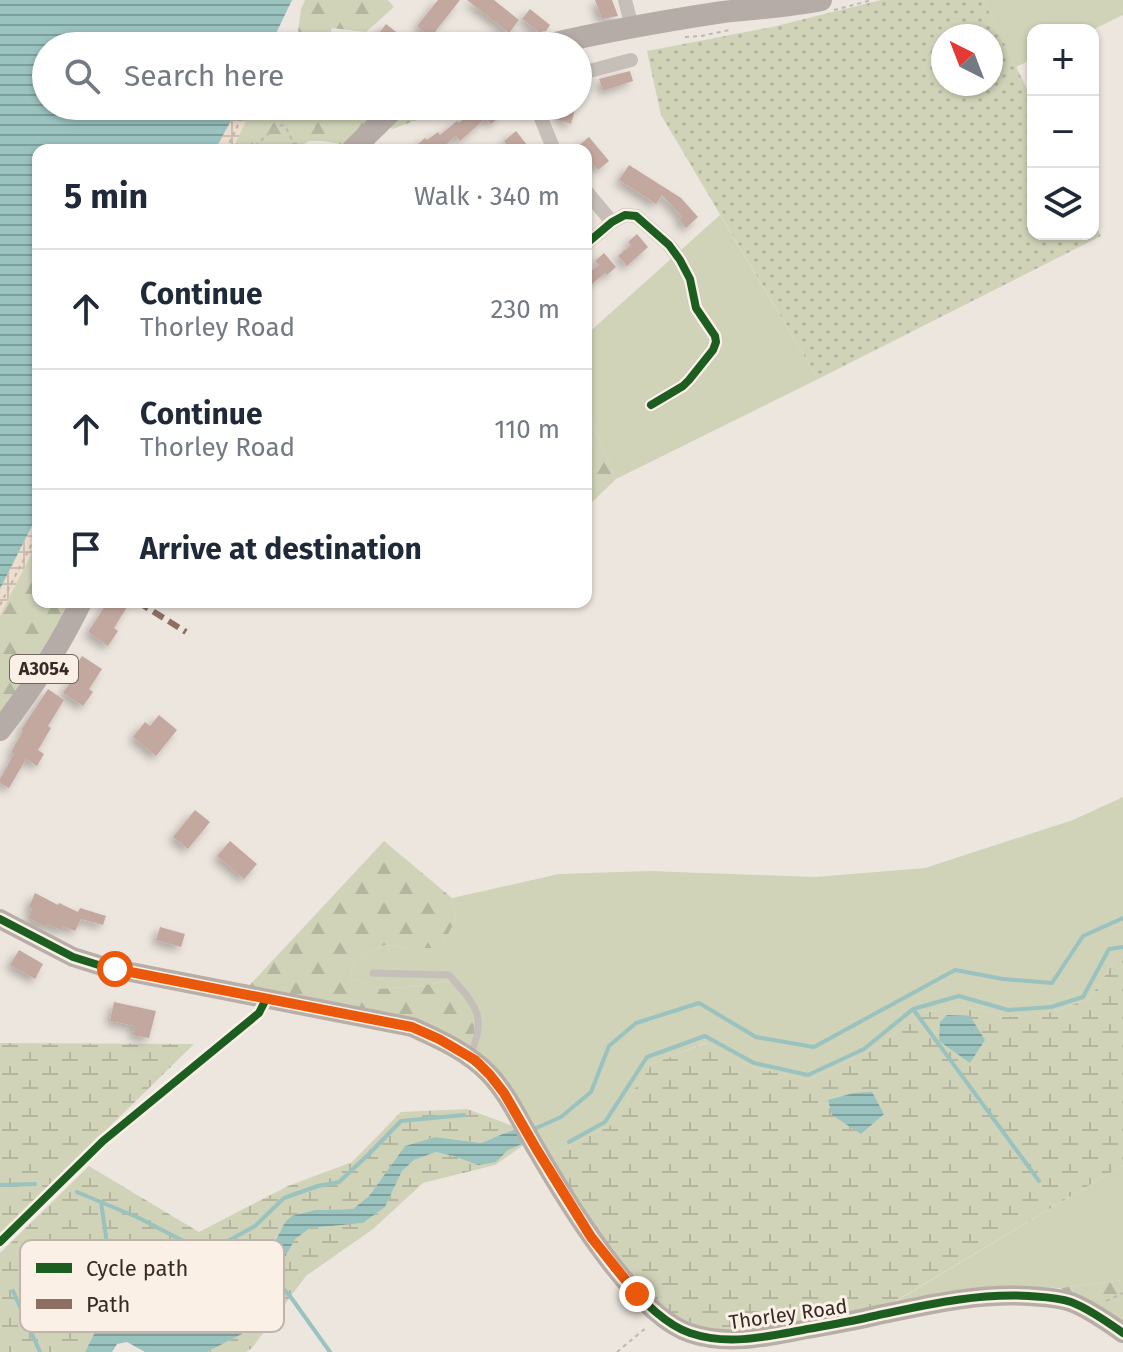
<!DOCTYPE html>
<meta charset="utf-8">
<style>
:root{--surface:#fff;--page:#f2f2f3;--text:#1f2937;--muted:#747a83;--line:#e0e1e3}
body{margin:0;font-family:"Fira Sans",sans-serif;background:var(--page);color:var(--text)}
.controls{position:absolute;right:24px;top:24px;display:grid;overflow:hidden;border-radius:16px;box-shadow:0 2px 6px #0004}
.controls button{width:72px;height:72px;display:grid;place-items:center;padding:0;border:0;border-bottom:2px solid var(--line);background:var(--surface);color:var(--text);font:40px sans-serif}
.compass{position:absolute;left:931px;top:24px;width:72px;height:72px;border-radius:50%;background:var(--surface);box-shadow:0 2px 6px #0004;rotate:318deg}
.stop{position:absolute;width:24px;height:24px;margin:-18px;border:6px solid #ea580c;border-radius:50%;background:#fff}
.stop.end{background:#ea580c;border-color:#fff;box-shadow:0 2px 8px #0008}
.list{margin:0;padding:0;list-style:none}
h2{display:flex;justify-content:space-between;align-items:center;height:104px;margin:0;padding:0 32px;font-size:34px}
h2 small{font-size:26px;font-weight:400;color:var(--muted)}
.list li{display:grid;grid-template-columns:52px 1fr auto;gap:24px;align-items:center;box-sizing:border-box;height:120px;padding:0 32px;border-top:2px solid var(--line)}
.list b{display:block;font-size:30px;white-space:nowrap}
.list p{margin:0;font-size:26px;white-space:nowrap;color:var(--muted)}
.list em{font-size:26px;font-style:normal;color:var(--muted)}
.icon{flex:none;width:44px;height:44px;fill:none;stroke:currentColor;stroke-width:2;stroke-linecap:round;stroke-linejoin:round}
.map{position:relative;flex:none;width:1123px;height:1352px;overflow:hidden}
.search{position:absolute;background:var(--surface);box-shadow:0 2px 6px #0004;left:32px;top:32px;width:560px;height:88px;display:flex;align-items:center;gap:20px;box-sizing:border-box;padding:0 28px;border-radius:44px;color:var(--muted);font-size:30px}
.panel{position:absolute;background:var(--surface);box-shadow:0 2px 6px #0004;left:32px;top:144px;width:560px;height:464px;border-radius:16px}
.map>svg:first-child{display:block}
.grass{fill:#d0d3b8}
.forest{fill:url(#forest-firs)}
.wetland{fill:url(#wetland-marsh)}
.park{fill:url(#park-dots);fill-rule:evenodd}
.plaza{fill:url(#plaza-grid)}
.water{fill:url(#water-rules)}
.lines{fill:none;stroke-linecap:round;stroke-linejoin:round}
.stream{stroke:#9ac2bf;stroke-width:4}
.building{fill:#c3a89f;filter:url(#shadow)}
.path{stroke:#bfb6b0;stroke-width:2;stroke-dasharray:4 4;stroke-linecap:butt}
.lane{stroke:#c6beb8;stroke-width:7}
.street{stroke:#c6beb8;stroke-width:14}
.secondary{stroke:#b7aea8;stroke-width:20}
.primary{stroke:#b5aca7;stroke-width:22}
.quiet{stroke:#8d6e63;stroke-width:6;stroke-dasharray:12 6;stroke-linecap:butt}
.cycleway-casing{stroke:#fbf0e6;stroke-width:13}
.cycleway{stroke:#1b5e20;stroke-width:8}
.route{stroke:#ea580c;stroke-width:10}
.labels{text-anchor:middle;stroke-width:6;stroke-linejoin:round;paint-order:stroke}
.shield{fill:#fbf0e6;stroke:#726560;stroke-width:2}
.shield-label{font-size:18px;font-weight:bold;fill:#372a26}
.street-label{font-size:20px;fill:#372a26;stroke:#fbf0e6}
.key{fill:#fbf0e6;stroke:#c0b5ac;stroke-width:2}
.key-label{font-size:22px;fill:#372a26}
</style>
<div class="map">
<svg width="1123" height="1352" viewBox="0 0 1123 1352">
<defs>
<pattern id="forest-firs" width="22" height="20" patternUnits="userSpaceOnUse" patternTransform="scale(2)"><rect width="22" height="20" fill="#d0d3b8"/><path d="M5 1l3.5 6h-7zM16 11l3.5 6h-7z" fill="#b3b59e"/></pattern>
<pattern id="wetland-marsh" width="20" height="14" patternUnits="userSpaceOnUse" patternTransform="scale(2)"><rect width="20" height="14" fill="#d0d3b8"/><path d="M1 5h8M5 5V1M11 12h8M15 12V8" fill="none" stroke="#b3b59e"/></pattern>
<pattern id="park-dots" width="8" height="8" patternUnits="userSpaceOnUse" patternTransform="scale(2)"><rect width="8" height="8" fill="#d0d3b8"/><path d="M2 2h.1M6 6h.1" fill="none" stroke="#b3b59e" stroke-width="1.8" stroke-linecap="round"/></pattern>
<pattern id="plaza-grid" width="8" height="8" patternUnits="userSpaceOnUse" patternTransform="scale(2)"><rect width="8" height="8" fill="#edddcd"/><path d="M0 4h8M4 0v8" fill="none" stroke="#ccbeb0"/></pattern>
<pattern id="water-rules" width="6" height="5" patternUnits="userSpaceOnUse" patternTransform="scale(2)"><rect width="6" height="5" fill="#9ac2bf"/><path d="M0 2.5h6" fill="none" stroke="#7e9e9b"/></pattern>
<filter id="shadow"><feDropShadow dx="-4.5" dy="4.5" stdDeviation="4" flood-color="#0004"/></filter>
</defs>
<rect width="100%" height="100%" fill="#ede6df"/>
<path class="grass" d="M983 0H1123V15L1092 30H1033V59L1016 67Z
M397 106H449L393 129 380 122Z
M720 215 818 379 616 479 586 407V335Z
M1123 797V954L1119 955 1089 999 1053 1012 1004 1017 962 1005 924 1013 869 1051 808 1080 753 1067 705 1043 652 1064 610 1126 547 1156 470 1049 448 981 419 986 378 989 350 978 354 961 384 945 409 948H441L456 919 452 898 559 874 649 871 815 877 925 868 1073 820Z
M1123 1165V1280L1060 1288 1008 1286 890 1305Z"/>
<path class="forest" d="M305 0H388L394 7 366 32 332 28 328 42 310 44 298 31 301 9Z
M253 106H379L383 110 346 145 323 141H309L294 150H232Z
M586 407 616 479 586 508Z
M38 541V602H72L63 621 0 717V615Z
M384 841 452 898 456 919 441 948H409L384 945 354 961 350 978 378 989 419 986 448 981C466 1001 482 1021 470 1049L246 989Z
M1123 1280V1327L1060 1288Z"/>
<path class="wetland" d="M1123 954V1165L889 1305 737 1336 699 1330 664 1312 598 1236 547 1156 610 1126 652 1064 706 1043 753 1067 808 1080 869 1051 924 1013 962 1005 1004 1017 1053 1012 1089 999 1119 955Z
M0 1043 194 1044 0 1234Z
M467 1109 516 1127 525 1144 495 1165 423 1183 373 1229 306 1276 252 1348 246 1352H207L242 1334 263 1306 266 1291 295 1238 310 1228 363 1223 385 1207 402 1171 414 1160 436 1152 496 1162 508 1150 514 1129 481 1143 435 1137 405 1146 369 1196 353 1209 315 1210 285 1222 274 1244 255 1262 246 1274 237 1305 217 1329 197 1332 180 1318 101 1320 85 1352H0V1253L89 1166 199 1232 288 1186 352 1162 401 1112Z"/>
<path class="park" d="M881 0H983L1033 101V234H1093V221L1101 236 818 379 661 115 647 51 772 27ZM943 36H991V84H943Z"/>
<path class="plaza" d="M239 106H253L232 150H215Z
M38 514V541L0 615V589Z"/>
<path class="water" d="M0 0H292L270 46H46V106H239L215 150H38V514L0 589Z
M947 1015 970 1016 985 1040 970 1063 939 1041 940 1022Z
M872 1092 884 1114 861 1134 832 1115 828 1100 854 1093Z
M515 1129 522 1144 508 1150 496 1162 478 1165 454 1156 436 1152 414 1160 402 1171 385 1207 363 1223 310 1228 295 1239 266 1291 263 1305 266 1312H258L242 1334 207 1352H145L127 1342 117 1344 112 1352H85L101 1320 133 1299 158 1300 197 1332 217 1329 237 1305 245 1274 255 1262 274 1244 285 1222 292 1216 315 1210 353 1209 369 1196 405 1146 435 1137 481 1143Z"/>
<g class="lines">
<path class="stream" d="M913 1009 1039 1181
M534 1129 561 1117 591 1092 609 1046 636 1023 699 1003 756 1037 814 1047 955 970 1003 979 1052 983 1083 936 1123 918
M569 1142 605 1122 647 1057 705 1036 754 1063 808 1075 864 1049 913 1009 959 996 1008 1010 1051 1007 1083 997 1109 949 1123 947
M0 1185 35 1184
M77 1192 139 1218 195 1247 228 1241 255 1226 284 1198 318 1186 339 1182 367 1156 401 1121 464 1115
M101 1202 113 1285
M270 1275 290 1296 330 1352
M13 1291 40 1352"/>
</g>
<path class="building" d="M438 0H460L431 37 417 26Z
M467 0H494L519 20 509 33Z
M595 0H612L618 16 602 19Z
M530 9 550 25 546 31 539 32 522 19Z
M386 24 405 39 399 46H377L372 42Z
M630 71 633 81 603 91 599 79Z
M485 106H506L497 113 499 117 491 124 486 118 460 141 456 136 440 150H415L420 146 418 144 425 138 427 140 438 132 440 135 457 121 459 123 471 113 473 116Z
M563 106H576L571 124 559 120Z
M516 131 531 150H511L504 141Z
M589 137 609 161 598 170 586 156V150H581L578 146Z
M629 165 681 198 698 217 686 228 679 219 682 217 662 195 656 204 619 180Z
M637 234 648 247 627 266 618 256 631 245 628 242Z
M604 253 616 267 607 275 605 273 592 284 586 275 599 265 595 261Z
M108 602H130L114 628 118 631 108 646 88 632Z
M82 656 102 669 89 689 93 692 83 706 63 693 77 673 73 670Z
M48 689 64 700 48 726 51 728 38 750 44 754 37 766 26 759 9 788 0 783V779L14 754 11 752 23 731 21 730Z
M159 715 177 730 156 756 133 737 145 722 150 726Z
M195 810 210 822 188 849 173 837Z
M230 841 257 864 244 879 217 856Z
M35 893 58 905 59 903 78 912 80 908 106 916 103 925 81 919 75 931 63 926 61 930 47 924 46 927 28 918 32 909 29 907Z
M160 927 185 934 181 947 156 940Z
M19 950 43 964 35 979 10 965Z
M114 1002 156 1011 149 1038 133 1035 135 1026 110 1021Z"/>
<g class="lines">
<path class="path" d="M834 10 872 0
M685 37 701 36 730 30
M406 123 449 106
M226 150 247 106
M248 150C261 144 269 130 282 125L286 128 297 150
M0 605 38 532
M1106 1301 1123 1293
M617 1352 647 1327"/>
<path class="lane" d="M373 973 449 975C475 1004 488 1017 470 1055"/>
<path class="street" d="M625 0 632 27
M578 74 631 60
M536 106 554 150
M586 191 612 222
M586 244 612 222 625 215 636 216 669 245 680 260 690 279 696 308 715 336 716 342 713 350 689 380 683 386 651 405"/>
<path class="secondary" d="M0 919 73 957 105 967 412 1027C439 1039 468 1052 489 1074 508 1094 520 1121 534 1145 564 1197 633 1314 690 1333 725 1345 761 1338 797 1331 823 1326 849 1322 874 1316 926 1305 976 1293 1029 1296 1044 1297 1057 1297 1071 1302 1087 1308 1109 1323 1123 1333"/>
<path class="primary" d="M542 46C602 32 663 21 723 12 756 8 789 7 821 0
M352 150 397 106
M0 730C31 690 59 648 81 602"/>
<path class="quiet" d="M138 602 186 632"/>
<defs>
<path id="cycleway" d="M586 244 612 222 625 215 636 216 669 245 680 260 690 279 696 308 715 336 716 342 713 350 689 380 683 386 651 405
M0 919 73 957 105 967 412 1027C439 1039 468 1052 489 1074 508 1094 520 1121 534 1145 564 1197 633 1314 690 1333 725 1345 761 1338 797 1331 823 1326 849 1322 874 1316 926 1305 976 1293 1029 1296 1044 1297 1057 1297 1071 1302 1087 1308 1109 1323 1123 1333
M0 1242 103 1141 259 1013 266 999"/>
</defs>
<use href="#cycleway" class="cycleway-casing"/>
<use href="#cycleway" class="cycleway"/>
</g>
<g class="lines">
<path class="route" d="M115 969 412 1027 439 1039 475 1060 490 1075 504 1093 537 1150 591 1237 637 1294"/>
</g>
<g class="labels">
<rect class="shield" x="10" y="655" width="68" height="28" rx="6"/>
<g class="shield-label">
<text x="44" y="675">A3054</text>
</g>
<g class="street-label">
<text transform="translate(788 1314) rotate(-8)" y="7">Thorley Road</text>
</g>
</g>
<rect x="20" y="1240" width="264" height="92" rx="12" class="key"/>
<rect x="36" y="1263" width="36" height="10" fill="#1b5e20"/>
<rect x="36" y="1299" width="36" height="10" fill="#8d6e63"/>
<g class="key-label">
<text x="86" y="1276">Cycle path</text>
<text x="86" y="1312">Path</text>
</g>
</svg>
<div class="controls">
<button>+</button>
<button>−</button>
<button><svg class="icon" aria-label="layers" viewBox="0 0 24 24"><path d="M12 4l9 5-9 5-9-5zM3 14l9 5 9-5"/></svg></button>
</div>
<svg class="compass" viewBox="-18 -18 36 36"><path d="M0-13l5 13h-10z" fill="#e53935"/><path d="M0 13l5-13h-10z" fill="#747a83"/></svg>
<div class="stop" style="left:115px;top:969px"></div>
<div class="stop end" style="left:637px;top:1294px"></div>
<div class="search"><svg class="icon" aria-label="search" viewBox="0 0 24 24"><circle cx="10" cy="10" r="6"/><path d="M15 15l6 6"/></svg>Search here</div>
<section class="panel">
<h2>5 min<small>Walk · 340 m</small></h2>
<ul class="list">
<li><svg class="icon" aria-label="ahead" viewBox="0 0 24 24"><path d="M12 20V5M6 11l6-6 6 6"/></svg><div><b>Continue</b><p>Thorley Road</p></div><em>230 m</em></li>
<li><svg class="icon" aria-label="ahead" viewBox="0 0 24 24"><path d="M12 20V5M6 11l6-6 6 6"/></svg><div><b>Continue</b><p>Thorley Road</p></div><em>110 m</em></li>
<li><svg class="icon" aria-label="arrive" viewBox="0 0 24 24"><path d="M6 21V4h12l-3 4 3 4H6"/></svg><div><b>Arrive at destination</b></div></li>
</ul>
</section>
</div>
